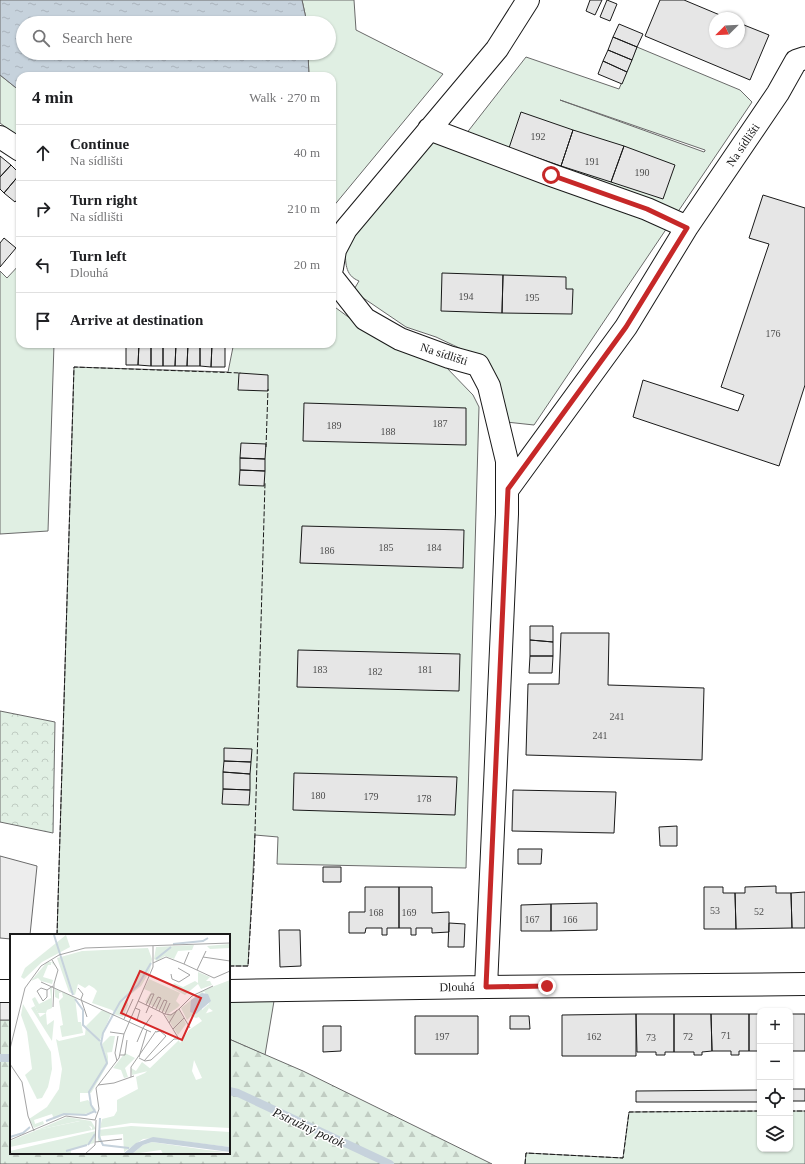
<!DOCTYPE html>
<meta charset="utf-8">
<style>
:root{--surface:#fff;--page:#f6f6f6;--text:#202124;--muted:#757577;--line:#e0e0e0}
body{margin:0;font-family:"Times New Roman",serif;background:var(--page);color:var(--text)}
.controls{position:absolute;right:12px;bottom:12px;display:grid;overflow:hidden;border-radius:8px;box-shadow:0 1px 3px #0004}
.controls button{width:36px;height:36px;display:grid;place-items:center;padding:0;border:0;border-bottom:1px solid var(--line);background:var(--surface);color:var(--text);font:20px sans-serif}
.compass{position:absolute;left:709px;top:12px;width:36px;height:36px;border-radius:50%;background:var(--surface);box-shadow:0 1px 3px #0004;rotate:246deg}
.stop{position:absolute;width:12px;height:12px;margin:-9px;border:3px solid #c62828;border-radius:50%;background:#fff}
.stop.end{background:#c62828;border-color:#fff;box-shadow:0 1px 4px #0008}
.list{margin:0;padding:0;list-style:none}
h2{display:flex;justify-content:space-between;align-items:center;height:52px;margin:0;padding:0 16px;font-size:17px}
h2 small{font-size:13px;font-weight:400;color:var(--muted)}
.list li{display:grid;grid-template-columns:26px 1fr auto;gap:12px;align-items:center;box-sizing:border-box;height:56px;padding:0 16px;border-top:1px solid var(--line)}
.list b{display:block;font-size:15px;white-space:nowrap}
.list p{margin:0;font-size:13px;white-space:nowrap;color:var(--muted)}
.list em{font-size:13px;font-style:normal;color:var(--muted)}
.icon{flex:none;width:22px;height:22px;fill:none;stroke:currentColor;stroke-width:2;stroke-linecap:round;stroke-linejoin:round}
.map{position:relative;flex:none;width:805px;height:1164px;overflow:hidden}
.search{position:absolute;background:var(--surface);box-shadow:0 1px 3px #0004;left:16px;top:16px;width:320px;height:44px;display:flex;align-items:center;gap:10px;box-sizing:border-box;padding:0 14px;border-radius:22px;color:var(--muted);font-size:15px}
.panel{position:absolute;background:var(--surface);box-shadow:0 1px 3px #0004;left:16px;top:72px;width:320px;height:276px;border-radius:12px}
.map>svg:first-child{display:block}
.green{fill:#e0efe3;stroke:#6a6a6a;fill-rule:evenodd}
.forest{fill:url(#forest-firs);stroke:#6a6a6a}
.park{fill:url(#park-crowns);stroke:#6a6a6a}
.parking{fill:#ededed;stroke:#6a6a6a}
.water{fill:url(#water-ripples);stroke:#6a6a6a}
.lines{fill:none;stroke-linecap:round;stroke-linejoin:round}
.stream{stroke:#c6d2dc;stroke-width:8}
.building{fill:#e6e6e6;stroke:#1a1a1a}
.minor-casing{stroke:#1a1a1a;stroke-width:24}
.minor{stroke:#fff;stroke-width:22}
.fence{stroke:#1a1a1a;stroke-width:1;stroke-dasharray:5 2;stroke-linecap:butt}
.route{stroke:#c62828;stroke-width:5}
.labels{text-anchor:middle;stroke-width:3;stroke-linejoin:round;paint-order:stroke}
.number-label{font-size:10px;fill:#4d4d4d}
.street-label{font-size:12px;fill:#1a1a1a;stroke:#fff}
.water-label{font-size:13px;font-style:italic;fill:#1a1a1a;stroke:#fff}
.inset-river{fill:none;stroke:#c6d2dc;stroke-width:2}
.inset-road{fill:none;stroke:#a3a3a3;stroke-width:1}
.view{fill:#d62828;fill-opacity:0.15;stroke:#d62828;stroke-width:2}
.inset-edge{fill:none;stroke:#1a1a1a;stroke-width:2}
</style>
<div class="map">
<svg width="805" height="1164" viewBox="0 0 805 1164">
<defs>
<pattern id="forest-firs" width="22" height="20" patternUnits="userSpaceOnUse"><rect width="22" height="20" fill="#e0efe3"/><path d="M5 1l3.5 6h-7zM16 11l3.5 6h-7z" fill="#c0ccc2"/></pattern>
<pattern id="park-crowns" width="20" height="18" patternUnits="userSpaceOnUse"><rect width="20" height="18" fill="#e0efe3"/><path d="M2 6a3 3 0 1 1 6 0M12 15a3 3 0 1 1 6 0" fill="none" stroke="#c0ccc2"/></pattern>
<pattern id="water-ripples" width="26" height="14" patternUnits="userSpaceOnUse"><rect width="26" height="14" fill="#c6d2dc"/><path d="M2 4q2-2 4 0t4 0M15 11q2-2 4 0t4 0" fill="none" stroke="#aab4bc"/></pattern>
</defs>
<rect width="100%" height="100%" fill="#fff"/>
<path class="green" d="M302 0H354L356 30 443 74 332 208V76H309L308 53H329V23H307Z
M637 47 740 90 752 102 534 425 506 422 498 381 489 362 436 337 406 327 353 291 359 281C344 275 346 262 345 248L426 139 455 148 526 57 619 89ZM560 100 705 150V151L704 152Z
M0 75 20 91V138L0 123Z
M20 264V344H54L48 531 0 534V271L7 278Z
M332 305 381 341 407 352 444 365 473 395 479 407 466 868 277 864 278 837 255 835 248 966H229V935H57L74 367 228 372 233 347 235 344H332Z
M229 1001H274L265 1055 229 1039Z
M760 1111V1149H790V1111H805V1164H525L526 1153 623 1158 629 1112Z"/>
<path class="forest" d="M0 1020H11V1153H229V1039L303 1071 492 1164H0Z"/>
<path class="park" d="M0 711 55 722 53 833 0 822Z"/>
<path class="parking" d="M0 856 37 866 30 935H11V939L0 938Z
M0 1000H11V1020H0Z"/>
<path class="water" d="M0 0H302L307 23H23V53H308L309 76H20V91L0 75Z"/>
<g class="lines">
<path class="stream" d="M0 1058H11
M229 1091 238 1093 390 1164"/>
</g>
<path class="building" d="M590 0H602L595 15 586 11Z
M607 0 617 4 610 21 600 17Z
M660 0H684L727 18H715V42H739V23L769 35 750 80 645 36Z
M619 24 643 34 637 47 613 37Z
M613 37 637 47 632 60 608 50Z
M608 50 632 60 627 72 603 61Z
M603 61 627 72 622 84 598 74Z
M521 112 573 130 561 166 509 148Z
M573 130 624 146 611 182 561 166Z
M624 146 675 165 663 199 611 182Z
M0 156 11 165 0 177Z
M11 165 20 174 4 193 0 189V177Z
M20 174V196L15 202 4 193Z
M763 195 805 208V385L779 466 633 417 643 380 738 411 744 395 721 387 769 244 749 238Z
M4 238 16 248 0 267V243Z
M442 273 503 275 502 313 441 311Z
M503 275 566 277V289H573L572 314 502 313Z
M126 344H139L138 365H126Z
M139 344H151V366L138 365Z
M151 344H163V366H151Z
M163 344H176L175 366H163Z
M176 344H188L187 366H175Z
M188 344H200V366H187Z
M200 344H212L211 367 200 366Z
M212 344H225V367H211Z
M239 373 268 375V391L238 390Z
M304 403 466 408V445L303 441Z
M241 443 266 444 265 459 240 458Z
M240 458 265 459V471L240 470Z
M240 470 265 471 264 486 239 485Z
M302 526 464 530 463 568 300 563Z
M530 626H553V642L530 640Z
M561 633H609L608 685 704 688 702 760 526 755 528 684H559Z
M530 640 553 642V656H530Z
M298 650 460 654 459 691 297 687Z
M530 656H553L552 673H529Z
M224 748 252 749 251 762 224 761Z
M224 761 251 762 250 774 223 772Z
M223 772 250 774V790L223 789Z
M294 773 457 777 455 815 293 810Z
M223 789 250 790 249 805 222 804Z
M513 790 616 792 614 833 512 831Z
M677 826V846H660L659 827Z
M518 849H542L541 864H518Z
M323 867H341V882H323Z
M776 886V893H791L792 928 736 929 735 893H745V887Z
M365 887H399V928H387V935H382V928H366L365 933H349V912H365Z
M399 887H432V913L449 912V932L432 933V928H416V935H411V928H399Z
M704 887H723V893H735L736 929H704Z
M805 892V928H792L791 893Z
M597 903V930L551 931V904Z
M551 904V931H521V905Z
M449 923 465 924 464 947H448Z
M279 930H300L301 966 280 967Z
M636 1014V1056H562V1015Z
M636 1014H674V1052H665V1055H656V1052H637Z
M674 1014H711L712 1051 702 1052V1055H694V1052H674Z
M711 1014H749V1051H739V1055H731V1051H712Z
M749 1014H760V1051H749Z
M790 1014H805V1051H790Z
M415 1016H478V1054H415Z
M510 1016H529L530 1029H510Z
M323 1026H341V1051L323 1052Z
M790 1089H805V1101H790Z
M760 1090V1102H636V1091Z"/>
<g class="lines">
<defs>
<path id="minor" d="M429 129 551 175 647 209 687 227
M0 137 20 150
M332 268 335 250 346 229 497 49 528 0
M332 277 365 319 400 339 449 357 478 365 489 386 507 461V514L486 987
M508 489 626 327 687 227 778 93 796 61 805 58
M0 991H11
M229 991 486 987 805 984"/>
</defs>
<use href="#minor" class="minor-casing"/>
<use href="#minor" class="minor"/>
<path class="fence" d="M266 447 268 389
M57 935 74 367 241 373
M229 966H248L254 867 265 483
M790 1111H805
M525 1164 526 1153 623 1158 629 1112 760 1111"/>
</g>
<g class="lines">
<path class="route" d="M547 986 486 987 508 489 626 327 687 228 647 209 551 175"/>
</g>
<g class="labels">
<g class="number-label">
<text x="538" y="140">192</text>
<text x="592" y="165">191</text>
<text x="642" y="176">190</text>
<text x="466" y="300">194</text>
<text x="532" y="301">195</text>
<text x="773" y="337">176</text>
<text x="440" y="427">187</text>
<text x="334" y="429">189</text>
<text x="388" y="435">188</text>
<text x="386" y="551">185</text>
<text x="434" y="551">184</text>
<text x="327" y="554">186</text>
<text x="320" y="673">183</text>
<text x="425" y="673">181</text>
<text x="375" y="675">182</text>
<text x="617" y="720">241</text>
<text x="600" y="739">241</text>
<text x="318" y="799">180</text>
<text x="371" y="800">179</text>
<text x="424" y="802">178</text>
<text x="715" y="914">53</text>
<text x="759" y="915">52</text>
<text x="376" y="916">168</text>
<text x="409" y="916">169</text>
<text x="532" y="923">167</text>
<text x="570" y="923">166</text>
<text x="726" y="1039">71</text>
<text x="442" y="1040">197</text>
<text x="594" y="1040">162</text>
<text x="688" y="1040">72</text>
<text x="651" y="1041">73</text>
</g>
<g class="street-label">
<text transform="translate(743 145) rotate(-56)" y="4">Na sídlišti</text>
<text transform="translate(444 354) rotate(18)" y="4">Na sídlišti</text>
<text transform="translate(457 987) rotate(-1)" y="4">Dlouhá</text>
</g>
<g class="water-label">
<text transform="translate(309 1127) rotate(25)" y="5">Pstružný potok</text>
</g>
</g>
<g transform="translate(10 934)">
<rect width="220" height="220" fill="#fff"/>
<path d="M184 11 182 16 168 17 164 25 155 22 147 27 144 25 146 13ZM37 28H43L45 32 41 28V31H38L33 43 43 46 42 50 31 47 28 44 21 47ZM188 38 200 43 196 47H200L202 51 191 55 188 50 175 61 162 54 164 49 173 53 185 47 188 49ZM139 45 170 59 166 67 170 71 167 74 158 80 135 68 141 58 134 55ZM42 53V74L37 76 36 79H28L22 65 25 63 29 70 41 64 40 55ZM45 55 65 63 68 88H71L73 99 52 103 50 92 53 91 49 67 53 63 52 58 49 59V65L45 63ZM194 56 196 57 192 59V76L196 72 199 74 195 81 186 84 181 82 177 86 171 74ZM117 64 118 71 113 83 104 80 110 69ZM92 76 101 80 90 106 76 92ZM169 76 176 90 168 101 156 82ZM100 102H105L102 118 94 119 92 110ZM57 183 81 187 86 195 82 196V193L69 187 27 196ZM142 208 197 216 218 218 153 220 151 216 122 220 133 211Z" fill="#e0efe3"/>
<path d="M56 1 60 13 32 28 14 45 11 43 15 34ZM220 10V14L200 15 197 12ZM138 14 142 25 140 37 131 52 110 69 105 79 102 76 82 69 87 57 84 54 79 51 75 54 68 50 65 61 59 58 47 24 72 17ZM220 46V194L121 189 90 194 92 185 104 182 107 177V166L128 155 126 143 135 139 169 106 170 109 179 96 192 87 188 82 203 77 196 72 199 70 194 56ZM184 126 192 144 186 146 182 137ZM13 70 41 118 42 135 38 153 32 164 27 165 15 141 22 135 17 98 11 81ZM25 72 30 83 36 79 37 91 44 86 42 107 21 74ZM76 92 90 106 94 119 97 118 98 123V130L81 159H70V168L78 166 86 176 72 181H55L44 185 42 180 24 186 25 190 33 187 34 190 24 194 19 185 37 173 49 155 52 135 46 105 49 107 75 101ZM75 186 82 196 0 213V207L27 196ZM121 192 220 198V213L146 204 133 205 114 218 113 200 91 202V207L88 208V196ZM86 197 84 209 61 216V220H0V217Z" fill="#e0efe3" fill-rule="evenodd"/>
<path d="M115 119 125 124 115 134 118 143 114 144 111 136 103 134ZM132 128 142 136 122 141 121 134 126 137Z" fill="#e0efe3"/>
<path d="M192 59 198 60 201 67 186 80 180 78 181 66ZM143 203 220 213V218L142 208 133 211 122 220H113L126 209Z" fill="#c6d2dc"/>
<path class="inset-river" d="M44 1 63 61M163 10 193 7 198 4M146 25 161 13M65 65 73 76V91L90 107M86 179 81 171 79 158 97 129 91 110 93 99 110 68 128 51 141 29M90 184 89 203 93 211 119 214M36 187 54 180 76 181 85 177M0 203 13 199 20 193M78 211 85 200M56 217 77 211"/>
<path class="inset-road" d="M179 18 174 30 204 44 220 37M193 23 220 27M42 26 48 36 44 50 43 73M143 29 156 23 174 30M187 36 196 17M161 40 162 45 169 48 180 41 168 34M31 48 141 98M68 54 73 60 71 65M37 56V63L33 67 27 57 31 54 37 56 43 52M71 65 77 83M128 67 155 80 161 81 169 75 180 94M125 74 130 76 127 86M142 74 148 63M146 75 151 64 148 63M169 75 182 62 203 52M149 77 154 66 157 67 152 79M136 79 144 60H141L136 71M155 80 160 69M114 85 123 65M159 89 167 76M133 94 142 81M163 95 174 84M100 98 114 100M127 108 133 94M0 115 15 54 31 32 49 21 75 14 220 9M110 121H115L117 106M129 123 137 96M129 124 135 127 141 126 164 105H169L153 79M107 127 105 119 108 102M134 127 156 102 150 97 146 98M0 130 12 148 18 182 24 197M121 143V133L146 97M88 151 104 149 124 142M85 186 89 175 86 154 109 124 114 100 143 33V12M0 206 56 182 85 186M85 208 112 205M75 220 85 211 86 186"/>
<path class="view" d="M130 37 191 64 172 106 111 79Z"/>
<rect width="220" height="220" class="inset-edge"/>
</g>
</svg>
<div class="controls">
<button>+</button>
<button>−</button>
<button><svg class="icon" aria-label="locate" viewBox="0 0 24 24"><circle cx="12" cy="12" r="6"/><path d="M12 2v4M12 18v4M2 12h4M18 12h4"/></svg></button>
<button><svg class="icon" aria-label="layers" viewBox="0 0 24 24"><path d="M12 4l9 5-9 5-9-5zM3 14l9 5 9-5"/></svg></button>
</div>
<svg class="compass" viewBox="-18 -18 36 36"><path d="M0-13l5 13h-10z" fill="#e53935"/><path d="M0 13l5-13h-10z" fill="#757577"/></svg>
<div class="stop" style="left:551px;top:175px"></div>
<div class="stop end" style="left:547px;top:986px"></div>
<div class="search"><svg class="icon" aria-label="search" viewBox="0 0 24 24"><circle cx="10" cy="10" r="6"/><path d="M15 15l6 6"/></svg>Search here</div>
<section class="panel">
<h2>4 min<small>Walk · 270 m</small></h2>
<ul class="list">
<li><svg class="icon" aria-label="ahead" viewBox="0 0 24 24"><path d="M12 20V5M6 11l6-6 6 6"/></svg><div><b>Continue</b><p>Na sídlišti</p></div><em>40 m</em></li>
<li><svg class="icon" aria-label="right" viewBox="0 0 24 24"><path d="M7 20v-9h11M14 6l5 5-5 5"/></svg><div><b>Turn right</b><p>Na sídlišti</p></div><em>210 m</em></li>
<li><svg class="icon" aria-label="left" viewBox="0 0 24 24"><path d="M17 20v-9H6M10 6l-5 5 5 5"/></svg><div><b>Turn left</b><p>Dlouhá</p></div><em>20 m</em></li>
<li><svg class="icon" aria-label="arrive" viewBox="0 0 24 24"><path d="M6 21V4h12l-3 4 3 4H6"/></svg><div><b>Arrive at destination</b></div></li>
</ul>
</section>
</div>
